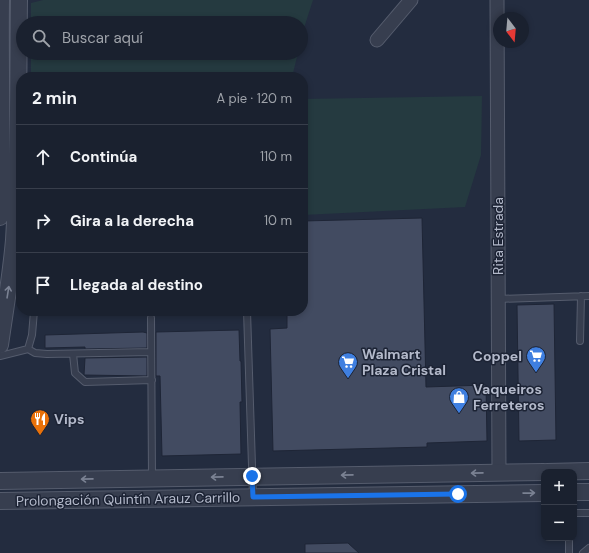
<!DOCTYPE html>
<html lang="es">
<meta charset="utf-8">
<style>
:root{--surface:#1a212f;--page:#272e3b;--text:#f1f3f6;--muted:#9fa3aa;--line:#383e4b}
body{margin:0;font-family:"DM Sans",sans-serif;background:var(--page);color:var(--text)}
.controls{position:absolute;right:12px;bottom:12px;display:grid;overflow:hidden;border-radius:8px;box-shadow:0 2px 6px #0003}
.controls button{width:36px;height:36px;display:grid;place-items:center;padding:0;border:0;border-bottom:1px solid var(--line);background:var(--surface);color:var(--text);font:20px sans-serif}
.compass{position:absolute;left:493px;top:12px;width:36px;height:36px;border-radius:50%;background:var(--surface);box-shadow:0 2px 6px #0003;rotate:164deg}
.stop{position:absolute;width:12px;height:12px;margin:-9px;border:3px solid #1a73e8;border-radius:50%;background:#fff}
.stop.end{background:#1a73e8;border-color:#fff;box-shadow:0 1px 4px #0008}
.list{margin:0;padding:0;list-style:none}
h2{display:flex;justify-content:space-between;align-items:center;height:52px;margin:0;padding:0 16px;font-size:17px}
h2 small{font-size:13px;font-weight:400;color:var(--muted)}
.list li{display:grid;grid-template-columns:26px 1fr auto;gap:12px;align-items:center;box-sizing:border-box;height:64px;padding:0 16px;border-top:1px solid var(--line)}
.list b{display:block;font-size:15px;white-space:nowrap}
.list em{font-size:13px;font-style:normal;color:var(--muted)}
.icon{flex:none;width:22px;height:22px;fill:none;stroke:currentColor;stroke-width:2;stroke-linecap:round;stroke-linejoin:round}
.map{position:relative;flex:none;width:589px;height:553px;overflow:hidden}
.search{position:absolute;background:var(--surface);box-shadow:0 2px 6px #0003;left:16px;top:16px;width:292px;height:44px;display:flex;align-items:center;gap:10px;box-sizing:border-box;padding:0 14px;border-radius:22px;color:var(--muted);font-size:15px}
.panel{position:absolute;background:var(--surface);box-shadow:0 2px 6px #0003;left:16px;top:72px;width:292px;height:244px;border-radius:16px}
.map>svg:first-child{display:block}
.green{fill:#253a40}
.building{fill:#424b61;stroke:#1e2536}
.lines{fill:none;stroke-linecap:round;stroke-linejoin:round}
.service-casing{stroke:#555c6d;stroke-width:8}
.minor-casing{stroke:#555c6d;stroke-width:15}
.tertiary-casing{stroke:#555c6d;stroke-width:18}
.service{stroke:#373e4f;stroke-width:6}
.minor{stroke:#373e4f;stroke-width:13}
.tertiary{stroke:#373e4f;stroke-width:16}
.oneway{stroke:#7b8293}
.route{stroke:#1a73e8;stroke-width:5}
.labels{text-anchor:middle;stroke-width:3;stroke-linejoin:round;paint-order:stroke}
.street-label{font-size:14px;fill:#b3b9ca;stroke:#1c2334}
.poi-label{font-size:14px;font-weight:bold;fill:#b3b9ca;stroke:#1c2334;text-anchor:start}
</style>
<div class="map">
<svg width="589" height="553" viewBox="0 0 589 553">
<rect width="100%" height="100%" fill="#232c3f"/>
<path class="green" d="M43 0H313L304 28 301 39V23H31V3Z
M31 53H298L292 77H31Z
M482 96 481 155 465 207 303 215V99Z"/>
<path class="building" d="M422 218 426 387 486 385 487 441 427 443V447L273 451 270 329 287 328V311H303V221Z
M554 304 556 440 519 441 517 305Z
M239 330 240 361H241L242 402H240L241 454 162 456 160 376H156V332Z
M143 332 147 333V348L85 349V347L45 348V335Z
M147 357V376L84 375 85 358Z
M348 543 359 553H305V544Z"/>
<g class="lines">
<defs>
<path id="service" d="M498 299 589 296
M247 311 253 497
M151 318 152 478
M580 341 581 296
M28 349 35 353 47 354 151 352
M73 354 75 373 85 382 152 380
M0 356 28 349 32 335 34 311
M574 513H589
M569 553V538
M583 553 589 548"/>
<path id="minor" d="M497 0 499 473
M377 40 411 0"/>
<path id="tertiary" d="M0 217C3 145 0 72 1 0
M0 345C5 310 11 275 14 240 19 160 18 80 19 0
M547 472 589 471
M0 481 544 472
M574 492H589
M0 501 544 493"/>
</defs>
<use href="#service" class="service-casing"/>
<use href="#minor" class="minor-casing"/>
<use href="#tertiary" class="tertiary-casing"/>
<use href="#service" class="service"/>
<use href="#minor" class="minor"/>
<use href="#tertiary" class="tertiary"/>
</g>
<defs><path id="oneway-shaft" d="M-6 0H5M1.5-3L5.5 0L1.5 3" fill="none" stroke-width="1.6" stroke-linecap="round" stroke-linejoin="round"/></defs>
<g class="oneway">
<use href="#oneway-shaft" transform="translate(8 292) rotate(-81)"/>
<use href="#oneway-shaft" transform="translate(477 473) rotate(179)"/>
<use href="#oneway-shaft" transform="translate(347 475) rotate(179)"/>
<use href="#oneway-shaft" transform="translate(217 477) rotate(179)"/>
<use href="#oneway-shaft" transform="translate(87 479) rotate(179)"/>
<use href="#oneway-shaft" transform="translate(529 493) rotate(-1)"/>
</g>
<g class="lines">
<path class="route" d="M252 476 253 497 458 494"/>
</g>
<defs>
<symbol id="supermarket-pin" viewBox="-11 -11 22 30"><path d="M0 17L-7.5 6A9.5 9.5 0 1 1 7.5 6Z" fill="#3f7fe0" stroke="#1c2334"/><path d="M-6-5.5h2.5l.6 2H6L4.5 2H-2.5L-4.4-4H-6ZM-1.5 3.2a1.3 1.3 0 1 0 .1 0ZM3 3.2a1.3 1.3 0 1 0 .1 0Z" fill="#fff"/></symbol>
<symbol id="shop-pin" viewBox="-11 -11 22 30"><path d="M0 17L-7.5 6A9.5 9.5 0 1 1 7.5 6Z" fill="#3f7fe0" stroke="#1c2334"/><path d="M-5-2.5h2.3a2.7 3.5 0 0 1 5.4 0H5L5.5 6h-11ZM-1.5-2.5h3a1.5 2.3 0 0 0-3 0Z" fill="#fff"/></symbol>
<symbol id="restaurant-pin" viewBox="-11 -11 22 30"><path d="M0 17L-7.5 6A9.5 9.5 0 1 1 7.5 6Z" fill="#e8710a" stroke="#1c2334"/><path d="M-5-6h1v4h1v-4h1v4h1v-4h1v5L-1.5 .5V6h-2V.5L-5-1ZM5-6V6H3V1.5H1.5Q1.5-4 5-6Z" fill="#fff"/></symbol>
</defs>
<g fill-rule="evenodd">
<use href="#supermarket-pin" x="525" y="345" width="22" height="30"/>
<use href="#supermarket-pin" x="337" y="351" width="22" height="30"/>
<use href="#shop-pin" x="448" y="386" width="22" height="30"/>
<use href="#restaurant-pin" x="29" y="408" width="22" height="30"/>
</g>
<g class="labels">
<g class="street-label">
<text transform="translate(498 236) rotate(-90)" y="5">Rita Estrada</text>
<text transform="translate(128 499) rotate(-1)" y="5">Prolongación Quintín Arauz Carrillo</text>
</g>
<g class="poi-label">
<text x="362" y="359">Walmart<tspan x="362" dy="16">Plaza Cristal</tspan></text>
<text x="522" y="361" text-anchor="end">Coppel</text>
<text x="473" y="394">Vaqueiros<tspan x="473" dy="16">Ferreteros</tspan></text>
<text x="54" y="424">Vips</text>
</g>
</g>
</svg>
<div class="controls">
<button>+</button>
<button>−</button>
</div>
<svg class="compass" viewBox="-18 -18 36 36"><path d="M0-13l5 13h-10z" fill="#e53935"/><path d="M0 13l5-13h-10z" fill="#9fa3aa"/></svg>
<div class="stop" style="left:458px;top:494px"></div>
<div class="stop end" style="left:252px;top:476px"></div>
<div class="search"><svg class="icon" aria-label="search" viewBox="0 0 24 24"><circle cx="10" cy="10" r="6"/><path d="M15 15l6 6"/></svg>Buscar aquí</div>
<section class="panel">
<h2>2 min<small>A pie · 120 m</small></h2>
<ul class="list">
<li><svg class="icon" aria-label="ahead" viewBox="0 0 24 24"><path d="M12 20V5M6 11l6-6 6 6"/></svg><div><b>Continúa</b></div><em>110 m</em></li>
<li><svg class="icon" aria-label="right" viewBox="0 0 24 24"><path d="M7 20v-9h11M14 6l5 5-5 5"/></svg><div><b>Gira a la derecha</b></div><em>10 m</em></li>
<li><svg class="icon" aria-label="arrive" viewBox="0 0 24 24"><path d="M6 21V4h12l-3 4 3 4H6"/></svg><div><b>Llegada al destino</b></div></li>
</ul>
</section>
</div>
